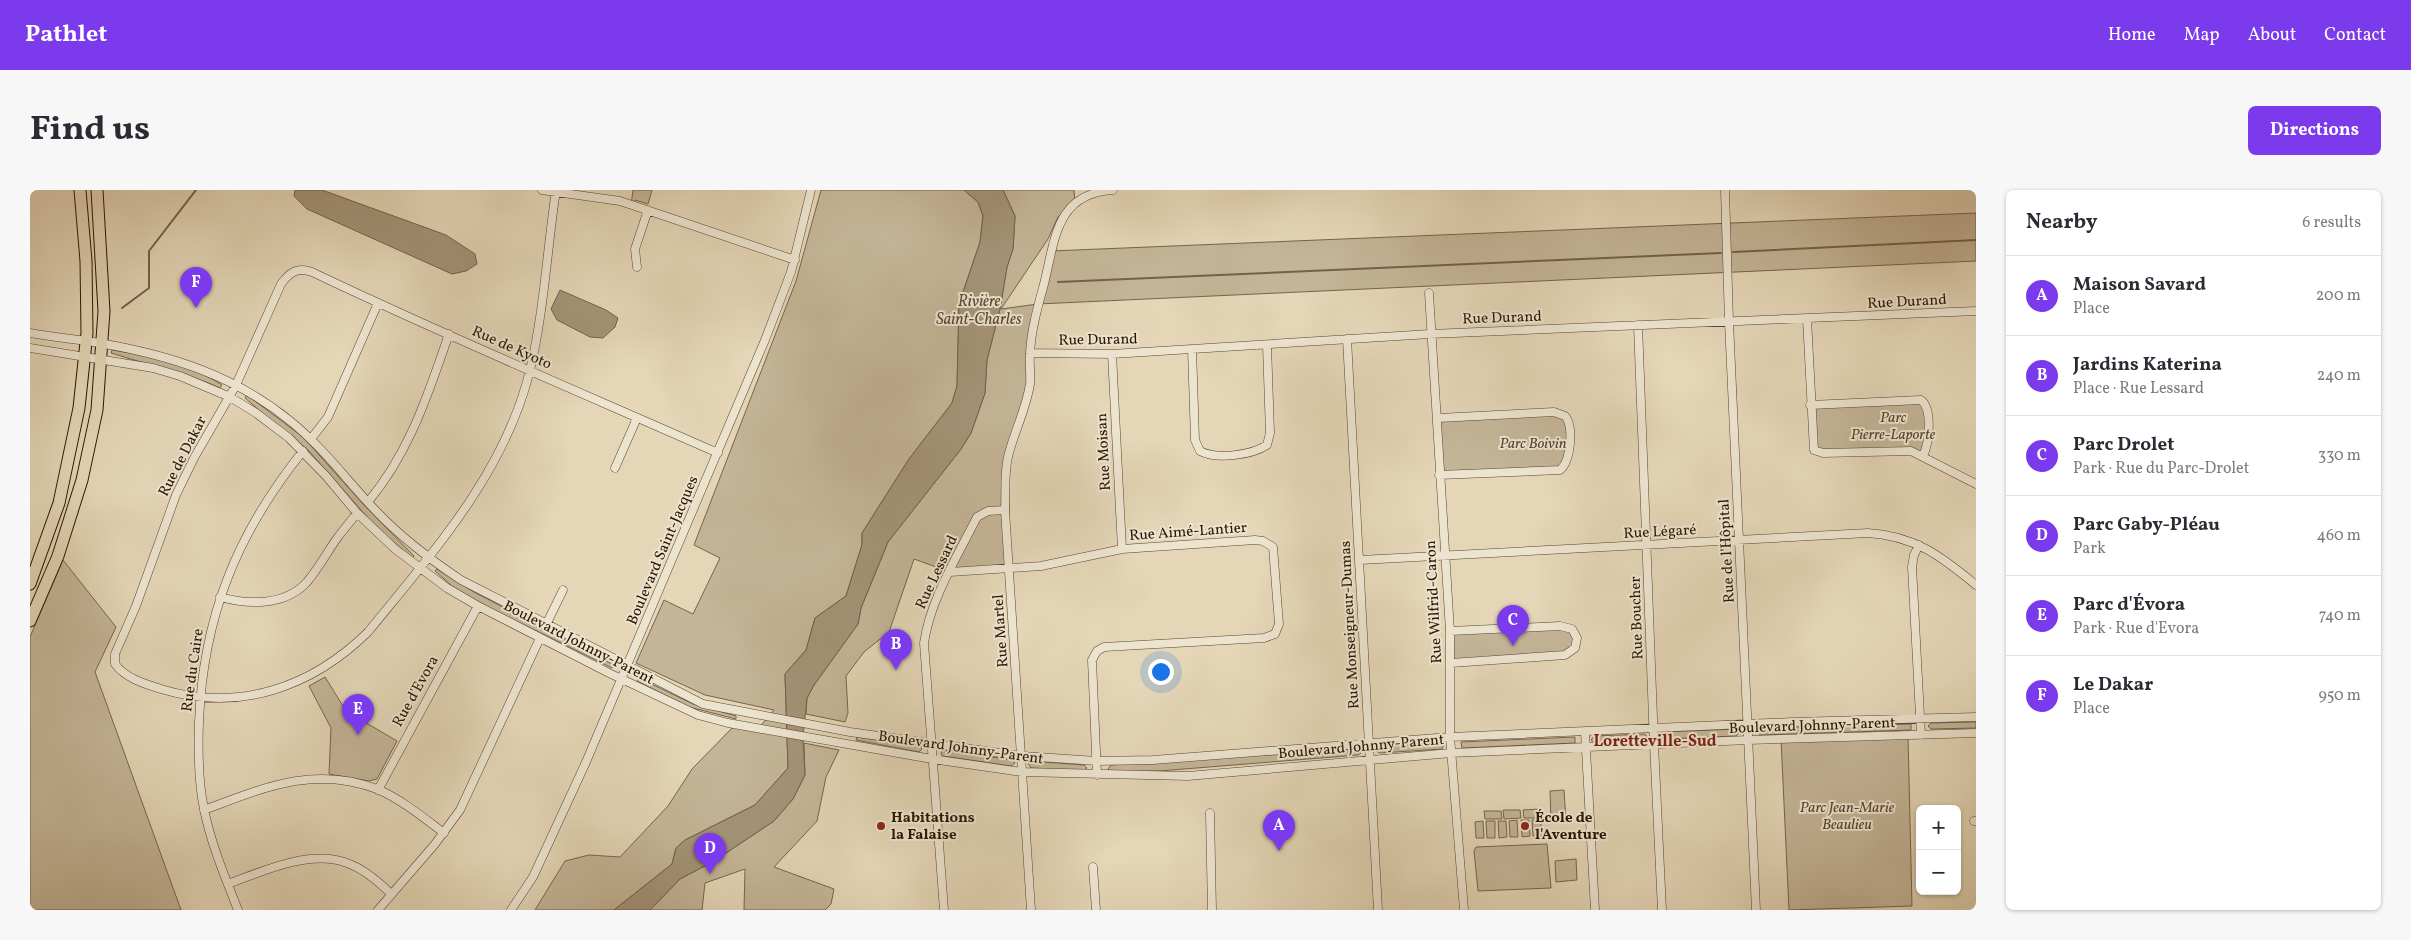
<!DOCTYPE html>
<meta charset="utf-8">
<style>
:root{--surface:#fff;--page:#f7f7f7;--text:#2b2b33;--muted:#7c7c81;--line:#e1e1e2;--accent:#7c3aed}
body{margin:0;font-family:Vollkorn,serif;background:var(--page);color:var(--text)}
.controls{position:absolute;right:15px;bottom:15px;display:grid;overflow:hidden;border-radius:8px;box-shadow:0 1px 4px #0004}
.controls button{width:45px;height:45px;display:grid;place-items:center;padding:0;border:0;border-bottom:1px solid var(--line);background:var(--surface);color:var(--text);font:25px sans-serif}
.you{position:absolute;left:1130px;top:481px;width:18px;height:18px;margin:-12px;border:4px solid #fff;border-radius:50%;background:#1a73e8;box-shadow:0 0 0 8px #1a73e833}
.badge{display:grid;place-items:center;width:32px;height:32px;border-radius:50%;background:var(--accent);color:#fff;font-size:16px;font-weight:700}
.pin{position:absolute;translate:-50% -41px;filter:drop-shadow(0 1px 2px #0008)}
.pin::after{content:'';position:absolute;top:26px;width:18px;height:15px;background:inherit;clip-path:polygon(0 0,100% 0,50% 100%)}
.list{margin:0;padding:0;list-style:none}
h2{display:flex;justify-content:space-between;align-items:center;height:65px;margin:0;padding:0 20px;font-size:21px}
h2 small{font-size:16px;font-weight:400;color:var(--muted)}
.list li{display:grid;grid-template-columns:32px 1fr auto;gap:15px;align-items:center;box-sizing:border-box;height:80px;padding:0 20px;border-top:1px solid var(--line)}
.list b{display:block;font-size:19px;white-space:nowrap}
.list p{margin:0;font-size:16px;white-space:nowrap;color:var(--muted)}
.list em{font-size:16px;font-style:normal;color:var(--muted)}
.map{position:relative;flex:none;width:1946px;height:720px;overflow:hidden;border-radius:8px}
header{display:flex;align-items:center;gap:30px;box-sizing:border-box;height:70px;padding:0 25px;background:var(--accent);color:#fff}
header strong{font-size:24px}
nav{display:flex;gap:28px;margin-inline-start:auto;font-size:18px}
.intro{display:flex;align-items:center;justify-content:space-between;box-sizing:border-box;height:120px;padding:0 30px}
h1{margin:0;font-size:35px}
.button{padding:12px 22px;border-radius:8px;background:var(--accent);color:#fff;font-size:18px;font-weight:700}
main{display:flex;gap:30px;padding:0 30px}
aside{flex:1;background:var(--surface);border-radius:8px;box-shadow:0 1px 4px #0004}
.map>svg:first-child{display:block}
.green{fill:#c4b598;stroke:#76644c}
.water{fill:#a49479;stroke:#736149}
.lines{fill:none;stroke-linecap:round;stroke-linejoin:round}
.stream{stroke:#736149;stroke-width:2}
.minor-casing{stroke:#58442e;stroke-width:9}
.highway-casing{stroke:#291401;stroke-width:13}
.minor{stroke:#ede4d0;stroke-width:8}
.highway{stroke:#e4d6b7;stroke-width:11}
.poi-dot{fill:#8f2418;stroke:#ede4d0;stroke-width:2}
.labels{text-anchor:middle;stroke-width:4;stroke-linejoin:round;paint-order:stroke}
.street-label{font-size:15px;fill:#291401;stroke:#ede4d0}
.park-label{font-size:15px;font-style:italic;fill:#58442e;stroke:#ede4d0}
.poi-label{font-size:15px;font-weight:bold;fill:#291401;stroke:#ede4d0;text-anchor:start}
.water-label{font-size:16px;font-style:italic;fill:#5a4731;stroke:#ede4d0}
.neighbourhood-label{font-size:16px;font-weight:bold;fill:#7a1f14;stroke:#ede4d0}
</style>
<header>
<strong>Pathlet</strong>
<nav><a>Home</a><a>Map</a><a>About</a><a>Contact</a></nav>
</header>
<div class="intro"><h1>Find us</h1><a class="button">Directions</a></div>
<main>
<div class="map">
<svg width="1946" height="720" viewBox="0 0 1946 720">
<rect width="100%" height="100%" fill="#e4d6b7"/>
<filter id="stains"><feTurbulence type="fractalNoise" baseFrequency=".004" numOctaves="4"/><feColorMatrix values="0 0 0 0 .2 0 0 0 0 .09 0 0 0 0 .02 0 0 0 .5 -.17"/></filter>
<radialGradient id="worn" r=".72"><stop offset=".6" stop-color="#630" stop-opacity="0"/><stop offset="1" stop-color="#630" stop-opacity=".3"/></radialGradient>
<path class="green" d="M603 0H622L618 14 605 10 601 15Z
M791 0H934L948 12 953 26 950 52 929 114 927 196 922 213 879 269 832 343V355L816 406 785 428 776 460 755 484 758 578 725 615 655 650 646 658 642 674 584 720H505L535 671 559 665 590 667 638 616 662 579 704 536 727 540 744 520 675 505 606 473 634 410 663 424 690 368 664 355 766 91Z
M973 0H1044L1045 12 1028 27 1018 49 971 119 1008 114 1021 61 1946 23V71L1008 114 1000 193 978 267 980 379 920 382 884 369 859 442 834 462 816 486 818 523 815 532 776 524 777 508 784 495 828 434 831 418 858 352 931 259 941 243 955 203 957 170 970 119 977 77 983 59 985 26Z
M82 160C120 166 160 174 192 195L190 198C155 182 118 175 81 163Z
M217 205 273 247 333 314 384 366 382 368 346 337 278 260 223 215 215 208Z
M1895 213 1899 248 1893 266 1881 261 1788 263 1780 215Z
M1530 223 1539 235 1534 276 1409 285 1408 228Z
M33 370 86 437 65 482 151 720H0V447Z
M407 379 444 402 584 475 582 478 454 415 423 397 405 381Z
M1530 436 1546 443 1540 463 1421 473 1420 441Z
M295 487 316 521 367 551 347 589 339 591 299 584 301 538 279 496Z
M609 488 663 514 706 526V529L659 517 607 491Z
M1946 532V538L1901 539 1898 536 1901 533Z
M1881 534V540L1730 545 1726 541 1729 538Z
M1707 539 1710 542 1706 546 1634 549 1631 547 1633 542Z
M1615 544 1617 547 1614 550 1564 552 1561 550 1564 546Z
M1878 546 1882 716 1759 720 1751 549Z
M827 547 890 556 892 559 889 562 826 550Z
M1545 547V553L1432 558 1431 552Z
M1412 552 1414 555 1412 559 1350 563 1346 561 1350 557Z
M774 553 809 560 796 587 787 631 744 677 804 699 801 714 795 720H714L715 679 675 693 672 720H620L650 689 684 671 744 631 763 609 775 585Z
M1328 559 1331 563 1328 565 1129 581 1081 582 1078 579 1081 575Z
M912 560 983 570 985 573 981 576 913 566 911 564Z
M1001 571 1054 575 1057 578 1053 581 1001 578 998 573Z
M1534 600 1536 631H1521L1520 601Z
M1510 619 1511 628H1494L1493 620Z
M1473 620H1490L1491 628 1474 629Z
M1454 621H1471L1472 629H1455Z
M1511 629V646H1503L1502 630Z
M1487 630 1488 647H1480L1479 631Z
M1491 630H1499L1500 646 1492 647Z
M1453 631 1454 648H1446L1445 632Z
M1456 631H1465V648H1457Z
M1468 631H1476L1477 647 1469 648Z
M1517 654 1521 698 1448 701 1444 661 1446 657Z
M1546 669 1547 690 1526 692 1525 671Z"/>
<path class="water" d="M265 0H292L416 45 445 64 447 74 436 81 422 84 277 19 264 6Z
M934 0H973L985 26 983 59 977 77 970 119 957 170 955 203 941 243 931 259 858 352 831 418 828 434 784 495 777 508 773 548 775 585 763 609 744 631 684 671 650 689 620 720H584L642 674 646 658 655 650 725 615 758 578 755 484 776 460 785 428 816 406 832 355V343L879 269 922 213 927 196 929 114 950 52 953 26 948 12Z
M530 100 576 120 588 128 585 137 573 148 560 147 527 130 521 119Z"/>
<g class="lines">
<path class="stream" d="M1703 62 1946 50
M1028 92 1691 63
M92 118 119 98V61L166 0"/>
<defs>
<path id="minor" d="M512 0 590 11 765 70
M526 0C517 60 514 122 500 180 475 283 403 362 338 442 282 497 209 523 131 499 115 494 95 488 85 474V464L106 416 146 305 164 268 206 195 251 94C260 82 267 77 282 82 416 146 552 203 688 263
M1695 0 1699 132 1726 720
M607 77 605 59 618 20
M1399 103 1420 441V547L1434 720
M1777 129 1784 260 1793 263 1881 261 1946 294
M1608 135 1624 554 1632 720
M0 143C25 148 50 149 75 154 142 166 205 186 259 230 293 257 318 292 348 323 373 349 401 370 431 390L673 514 820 542 992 566 1067 571 1123 570 1420 547 1763 532 1946 527
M1317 149 1348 720
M0 158 123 178 150 186 200 207 226 223 259 248 296 286 327 323 365 359 417 398 448 416 579 483 668 525 698 533 902 569 992 582 1158 586 1421 563 1718 550 1946 543
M1162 159 1165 250 1170 261C1187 270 1222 265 1237 255L1240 243 1237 155
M1000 163 1082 164 1400 144 1946 121
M1082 164 1092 359
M1780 215 1891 210C1903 219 1899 254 1893 266
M1408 228 1524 222 1535 226C1544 236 1541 271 1530 280L1409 285
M281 249 298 227 348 113
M585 278 607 228
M338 312C380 262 398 204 419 144
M1889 355 1884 365 1882 377 1891 545
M1330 370 1838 343C1885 346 1911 366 1946 395
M920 382 1011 376 1092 359 1225 350 1233 351 1243 357 1249 434 1245 444 1234 448 1074 457 1067 461 1062 470 1067 585
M190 407C219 415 255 416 277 392 289 378 297 362 308 347 314 339 321 331 327 323
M516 435 533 400
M1420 441 1530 436 1542 439 1547 448 1545 458 1535 465 1421 473
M1555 542 1565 720
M348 600 448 416
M174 620C233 598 284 575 347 599 371 609 394 628 414 643
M1180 623 1182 720
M1944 631H1946
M1063 677 1066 720
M198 694C233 681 280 659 317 673 334 679 349 692 361 704
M208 720C195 687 181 654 174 619 168 591 168 561 169 532 173 427 207 343 273 261
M348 720 405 654 430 620 510 448
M481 720 503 687 556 572 735 150 761 82 781 0
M914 720 894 453C900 410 928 365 947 327L958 321 975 320
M1001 720 975 320C976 302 974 284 978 267 984 242 996 220 1000 194 1001 184 999 174 1000 164 1001 140 1008 116 1014 94 1025 50 1026 3 1083 0"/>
<path id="highway" d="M0 394 29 313 49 218 57 143 56 71 50 0
M0 431 28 366 52 290 67 220 74 121 67 0"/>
</defs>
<use href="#minor" class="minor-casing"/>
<use href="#highway" class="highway-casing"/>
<use href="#minor" class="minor"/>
<use href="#highway" class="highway"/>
</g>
<g class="poi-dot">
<circle cx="851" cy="636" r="5"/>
<circle cx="1495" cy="636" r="5"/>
</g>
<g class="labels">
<g class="street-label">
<text transform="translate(1877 111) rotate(-3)" y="5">Rue Durand</text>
<text transform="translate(1472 127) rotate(-2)" y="5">Rue Durand</text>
<text transform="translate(1068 149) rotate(-1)" y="5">Rue Durand</text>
<text transform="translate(482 157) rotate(24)" y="5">Rue de Kyoto</text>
<text transform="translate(1073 262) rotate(-93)" y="5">Rue Moisan</text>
<text transform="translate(152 266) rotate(-63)" y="5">Rue de Dakar</text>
<text transform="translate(1158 341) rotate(-4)" y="5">Rue Aimé-Lantier</text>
<text transform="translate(1630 341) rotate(-3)" y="5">Rue Légaré</text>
<text transform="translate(632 360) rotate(-67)" y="5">Boulevard Saint-Jacques</text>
<text transform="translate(1696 361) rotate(-93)" y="5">Rue de l'Hôpital</text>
<text transform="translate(906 382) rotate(-65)" y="5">Rue Lessard</text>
<text transform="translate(1403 412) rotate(-93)" y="5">Rue Wilfrid-Caron</text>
<text transform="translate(1606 428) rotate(-92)" y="5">Rue Boucher</text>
<text transform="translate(1319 435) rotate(-93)" y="5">Rue Monseigneur-Dumas</text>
<text transform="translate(970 441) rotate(-94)" y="5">Rue Martel</text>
<text transform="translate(549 452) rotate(27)" y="5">Boulevard Johnny-Parent</text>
<text transform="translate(162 480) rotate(-82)" y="5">Rue du Caire</text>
<text transform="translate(385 501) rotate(-61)" y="5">Rue d'Evora</text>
<text transform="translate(1782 535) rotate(-2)" y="5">Boulevard Johnny-Parent</text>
<text transform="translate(1331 556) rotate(-5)" y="5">Boulevard Johnny-Parent</text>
<text transform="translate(931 557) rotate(8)" y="5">Boulevard Johnny-Parent</text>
</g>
<g class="park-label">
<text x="1863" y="232">Parc<tspan x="1863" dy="17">Pierre-Laporte</tspan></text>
<text x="1503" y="258">Parc Boivin</text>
<text x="1817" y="622">Parc Jean-Marie<tspan x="1817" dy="17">Beaulieu</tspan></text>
</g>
<g class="poi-label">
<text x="861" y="632">Habitations<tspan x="861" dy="17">la Falaise</tspan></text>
<text x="1505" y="632">École de<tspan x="1505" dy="17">l'Aventure</tspan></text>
</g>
<g class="water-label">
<text x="949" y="116">Rivière<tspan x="949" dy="18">Saint-Charles</tspan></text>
</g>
<g class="neighbourhood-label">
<text x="1625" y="556">Loretteville-Sud</text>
</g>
</g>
<rect width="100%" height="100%" filter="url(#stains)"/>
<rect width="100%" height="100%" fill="url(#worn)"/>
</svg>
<div class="controls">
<button>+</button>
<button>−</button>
</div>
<div class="you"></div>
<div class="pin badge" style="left:1249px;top:661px">A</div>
<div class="pin badge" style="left:866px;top:480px">B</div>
<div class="pin badge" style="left:1483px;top:456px">C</div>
<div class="pin badge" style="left:680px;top:684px">D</div>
<div class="pin badge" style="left:328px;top:545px">E</div>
<div class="pin badge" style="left:166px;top:118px">F</div>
</div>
<aside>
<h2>Nearby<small>6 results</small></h2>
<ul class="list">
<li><span class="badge">A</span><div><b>Maison Savard</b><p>Place</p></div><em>200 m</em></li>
<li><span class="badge">B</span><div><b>Jardins Katerina</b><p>Place · Rue Lessard</p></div><em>240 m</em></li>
<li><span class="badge">C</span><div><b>Parc Drolet</b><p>Park · Rue du Parc-Drolet</p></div><em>330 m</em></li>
<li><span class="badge">D</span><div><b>Parc Gaby-Pléau</b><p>Park</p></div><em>460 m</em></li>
<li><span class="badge">E</span><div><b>Parc d'Évora</b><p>Park · Rue d'Evora</p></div><em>740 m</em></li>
<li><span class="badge">F</span><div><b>Le Dakar</b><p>Place</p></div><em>950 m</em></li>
</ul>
</aside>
</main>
